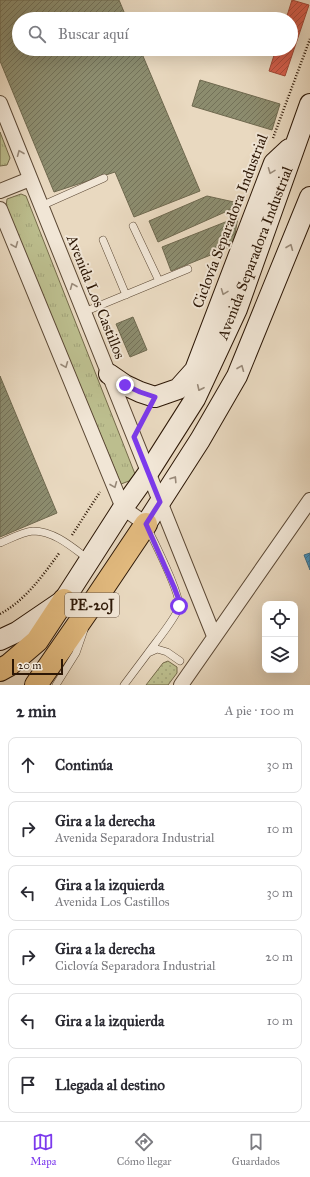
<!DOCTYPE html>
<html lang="es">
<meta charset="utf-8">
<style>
:root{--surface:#fff;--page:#f2f2f3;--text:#2b2b33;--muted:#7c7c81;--line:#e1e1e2;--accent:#7c3aed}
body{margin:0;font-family:"IM FELL Great Primer",serif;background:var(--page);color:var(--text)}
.controls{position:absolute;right:12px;bottom:12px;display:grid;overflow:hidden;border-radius:8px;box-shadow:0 4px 16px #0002}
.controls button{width:36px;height:36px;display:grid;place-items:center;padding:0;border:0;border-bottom:1px solid var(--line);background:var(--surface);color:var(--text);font:20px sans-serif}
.scale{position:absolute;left:12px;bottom:10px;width:51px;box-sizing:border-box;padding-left:4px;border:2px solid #2c1706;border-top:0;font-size:11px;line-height:14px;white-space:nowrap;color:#2c1706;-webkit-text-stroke:3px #f1e6d6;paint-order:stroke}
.stop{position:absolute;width:12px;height:12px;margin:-9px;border:3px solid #7c3aed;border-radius:50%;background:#fff}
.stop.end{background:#7c3aed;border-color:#fff;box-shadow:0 1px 4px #0008}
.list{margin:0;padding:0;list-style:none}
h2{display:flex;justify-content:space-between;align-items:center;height:52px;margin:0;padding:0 16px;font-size:17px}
h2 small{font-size:13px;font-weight:400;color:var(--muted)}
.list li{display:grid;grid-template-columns:26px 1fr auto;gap:12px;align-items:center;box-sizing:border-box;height:56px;margin:0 8px 8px;padding:0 8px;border:1px solid var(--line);border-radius:8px}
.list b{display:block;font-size:15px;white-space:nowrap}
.list p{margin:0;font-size:13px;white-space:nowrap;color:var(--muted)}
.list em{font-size:13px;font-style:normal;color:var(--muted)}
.icon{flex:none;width:22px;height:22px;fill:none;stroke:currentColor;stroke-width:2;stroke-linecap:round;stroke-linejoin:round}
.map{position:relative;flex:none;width:310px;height:685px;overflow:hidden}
.search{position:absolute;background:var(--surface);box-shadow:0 4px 16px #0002;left:12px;right:12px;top:12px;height:44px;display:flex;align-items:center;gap:10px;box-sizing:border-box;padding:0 14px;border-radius:22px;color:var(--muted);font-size:15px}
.sheet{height:436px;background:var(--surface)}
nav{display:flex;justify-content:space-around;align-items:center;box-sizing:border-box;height:56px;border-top:1px solid var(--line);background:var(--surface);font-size:11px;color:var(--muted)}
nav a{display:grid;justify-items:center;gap:2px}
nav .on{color:var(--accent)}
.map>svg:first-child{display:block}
.grass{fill:url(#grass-tufts);stroke:#746a4a}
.garden{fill:url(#garden-dots);stroke:#746a4a}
.shops{fill:url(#shops-hatch);stroke:#a34a38}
.schools{fill:url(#schools-hatch);stroke:#3c6e8a}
.industry{fill:url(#industry-hatch);stroke:#6f694f}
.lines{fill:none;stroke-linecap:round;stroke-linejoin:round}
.lane-casing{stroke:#5b4834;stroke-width:8}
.street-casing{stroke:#5b4834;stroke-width:16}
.secondary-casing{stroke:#2c1706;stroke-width:22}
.highway-casing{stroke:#2c1706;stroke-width:24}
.path{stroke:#2c1706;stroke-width:2.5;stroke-dasharray:1 2;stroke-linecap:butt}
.lane{stroke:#f1e6d6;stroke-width:7}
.street{stroke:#f1e6d6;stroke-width:14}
.secondary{stroke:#f1e6d6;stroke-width:20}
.highway{stroke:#e4bc80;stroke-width:22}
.oneway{stroke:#988978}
.route{stroke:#7c3aed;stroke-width:5}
.labels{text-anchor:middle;stroke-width:4;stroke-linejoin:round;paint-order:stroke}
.shield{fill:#f1e6d6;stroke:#675544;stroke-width:1}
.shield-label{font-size:14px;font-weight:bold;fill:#2c1706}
.street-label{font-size:15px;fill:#2c1706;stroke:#f1e6d6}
</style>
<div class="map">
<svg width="310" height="685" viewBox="0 0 310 685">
<defs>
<pattern id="grass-tufts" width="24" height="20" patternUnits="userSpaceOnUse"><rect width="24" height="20" fill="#bcbe8e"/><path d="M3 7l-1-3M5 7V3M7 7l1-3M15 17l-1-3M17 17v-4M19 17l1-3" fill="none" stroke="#a2a379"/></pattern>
<pattern id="garden-dots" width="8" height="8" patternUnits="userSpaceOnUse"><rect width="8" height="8" fill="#bcbe8e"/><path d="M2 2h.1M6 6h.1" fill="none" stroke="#a2a379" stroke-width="1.8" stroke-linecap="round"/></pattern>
<pattern id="shops-hatch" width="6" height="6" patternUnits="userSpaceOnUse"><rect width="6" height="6" fill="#d6604d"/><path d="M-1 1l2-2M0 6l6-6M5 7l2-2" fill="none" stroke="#ae4e3e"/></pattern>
<pattern id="schools-hatch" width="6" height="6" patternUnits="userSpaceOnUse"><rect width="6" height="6" fill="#4393c3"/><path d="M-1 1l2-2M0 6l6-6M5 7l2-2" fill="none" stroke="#38779c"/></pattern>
<pattern id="industry-hatch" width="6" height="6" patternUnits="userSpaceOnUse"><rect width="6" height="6" fill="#8c8c6e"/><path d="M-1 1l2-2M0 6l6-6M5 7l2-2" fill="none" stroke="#737158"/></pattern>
</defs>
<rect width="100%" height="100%" fill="#e9d9c0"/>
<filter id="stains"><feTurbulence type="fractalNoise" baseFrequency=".005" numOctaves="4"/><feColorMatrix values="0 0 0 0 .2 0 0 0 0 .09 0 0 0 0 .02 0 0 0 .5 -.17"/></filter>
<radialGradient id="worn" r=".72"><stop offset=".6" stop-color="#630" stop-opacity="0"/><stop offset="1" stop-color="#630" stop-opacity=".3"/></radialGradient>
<path class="grass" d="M0 132 10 158 7 165 0 166Z
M21 194 26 196 135 474 129 481 121 484 6 207 7 199Z"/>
<path class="garden" d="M168 661 177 667V673L168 685H146L163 663Z"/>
<path class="shops" d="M292 0 309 5 285 76 269 71 276 49H291V19H286Z"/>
<path class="schools" d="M310 553V570L304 555Z"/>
<path class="industry" d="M0 0H119L127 19H19V49H140L200 191 134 217 115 172 54 192 0 61Z
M200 80 280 104 272 130 192 106Z
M207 196 243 204 158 242 149 221Z
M238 217 233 246 171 271 162 247Z
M133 317 147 350 130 357 116 324Z
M0 376 57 513 0 537Z"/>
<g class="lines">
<defs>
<path id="lane" d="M41 206 104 178
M133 226 159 281
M103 240 126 295
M84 312 188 269
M147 527C154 541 181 595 179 607 176 618 155 643 148 653
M0 543C10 539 22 532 33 531 54 531 72 547 88 559
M56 685 76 653 84 630
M124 685 148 653 157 649 167 652 180 661"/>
<path id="street" d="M0 103 214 636
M0 191 30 179
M0 209 123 508 146 524
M181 685 310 500"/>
<path id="secondary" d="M109 374 125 385 140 392 155 397 178 389 195 370 274 163 289 149
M146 524 200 440 237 376 310 197
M0 640 17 632 64 600 123 508 148 473 195 399 237 309 310 104"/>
<path id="highway" d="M0 670 9 665 37 641 64 600
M36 685 95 600 146 524"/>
</defs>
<use href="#lane" class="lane-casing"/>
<use href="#street" class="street-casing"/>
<use href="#secondary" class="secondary-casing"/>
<use href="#highway" class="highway-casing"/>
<path class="path" d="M273 138 310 39
M72 535 100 492
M0 614C26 600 43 575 60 552"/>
<use href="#lane" class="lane"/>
<use href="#street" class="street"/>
<use href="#secondary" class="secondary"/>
<use href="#highway" class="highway"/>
</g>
<defs><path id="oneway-chevron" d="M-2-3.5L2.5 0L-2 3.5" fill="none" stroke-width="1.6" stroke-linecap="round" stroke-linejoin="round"/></defs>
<g class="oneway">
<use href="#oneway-chevron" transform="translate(20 153) rotate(-112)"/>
<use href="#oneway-chevron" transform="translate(271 171) rotate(111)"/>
<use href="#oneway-chevron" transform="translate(15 245) rotate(68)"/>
<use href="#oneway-chevron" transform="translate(290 247) rotate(-68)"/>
<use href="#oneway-chevron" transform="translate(73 286) rotate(-112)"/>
<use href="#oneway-chevron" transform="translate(224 292) rotate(111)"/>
<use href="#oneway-chevron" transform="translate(65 365) rotate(68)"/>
<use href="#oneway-chevron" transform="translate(241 368) rotate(-68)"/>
<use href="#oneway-chevron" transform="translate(200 388) rotate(115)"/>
<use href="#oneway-chevron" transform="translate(174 479) rotate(-57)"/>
<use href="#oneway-chevron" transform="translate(114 485) rotate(68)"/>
</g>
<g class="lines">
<path class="route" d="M125 385 140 392 155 397 134 437 160 502 146 524 174 587 179 600V606"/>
</g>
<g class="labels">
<rect class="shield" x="65" y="593" width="54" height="24" rx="3"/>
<g class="shield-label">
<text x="92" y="610">PE-20J</text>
</g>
<g class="street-label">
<text transform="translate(230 221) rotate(-69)" y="5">Ciclovía Separadora Industrial</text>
<text transform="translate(255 253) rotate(-69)" y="5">Avenida Separadora Industrial</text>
<text transform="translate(96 297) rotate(68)" y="5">Avenida Los Castillos</text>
</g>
</g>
<rect width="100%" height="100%" filter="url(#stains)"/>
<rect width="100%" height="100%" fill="url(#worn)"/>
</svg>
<div class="controls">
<button><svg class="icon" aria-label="locate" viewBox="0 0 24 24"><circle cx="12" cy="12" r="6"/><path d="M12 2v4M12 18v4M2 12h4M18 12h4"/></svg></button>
<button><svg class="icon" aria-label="layers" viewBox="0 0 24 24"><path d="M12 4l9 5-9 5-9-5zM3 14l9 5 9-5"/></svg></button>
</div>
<div class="scale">20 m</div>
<div class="stop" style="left:179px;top:606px"></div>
<div class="stop end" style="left:125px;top:385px"></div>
<div class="search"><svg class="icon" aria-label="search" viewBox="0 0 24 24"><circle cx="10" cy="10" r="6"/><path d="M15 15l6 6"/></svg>Buscar aquí</div>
</div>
<section class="sheet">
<h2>2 min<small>A pie · 100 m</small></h2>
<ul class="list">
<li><svg class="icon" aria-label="ahead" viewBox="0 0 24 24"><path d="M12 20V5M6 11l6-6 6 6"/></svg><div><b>Continúa</b></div><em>30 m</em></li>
<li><svg class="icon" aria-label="right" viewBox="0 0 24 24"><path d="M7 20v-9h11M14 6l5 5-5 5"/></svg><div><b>Gira a la derecha</b><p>Avenida Separadora Industrial</p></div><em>10 m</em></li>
<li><svg class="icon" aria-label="left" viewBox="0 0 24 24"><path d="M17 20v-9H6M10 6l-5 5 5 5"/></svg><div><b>Gira a la izquierda</b><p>Avenida Los Castillos</p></div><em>30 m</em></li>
<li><svg class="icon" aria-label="right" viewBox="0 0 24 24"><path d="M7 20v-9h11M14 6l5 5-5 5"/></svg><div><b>Gira a la derecha</b><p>Ciclovía Separadora Industrial</p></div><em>20 m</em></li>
<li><svg class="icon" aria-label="left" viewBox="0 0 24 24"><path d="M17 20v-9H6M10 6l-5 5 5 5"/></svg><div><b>Gira a la izquierda</b></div><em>10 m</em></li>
<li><svg class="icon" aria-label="arrive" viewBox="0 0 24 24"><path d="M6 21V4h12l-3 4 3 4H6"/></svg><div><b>Llegada al destino</b></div></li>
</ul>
</section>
<nav>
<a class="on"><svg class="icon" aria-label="map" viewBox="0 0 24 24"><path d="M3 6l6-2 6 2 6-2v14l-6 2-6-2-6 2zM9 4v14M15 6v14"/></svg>Mapa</a>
<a><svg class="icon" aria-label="directions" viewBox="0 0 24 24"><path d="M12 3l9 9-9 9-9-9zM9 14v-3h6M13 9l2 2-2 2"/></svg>Cómo llegar</a>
<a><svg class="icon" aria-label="saved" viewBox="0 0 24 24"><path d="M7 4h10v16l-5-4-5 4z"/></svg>Guardados</a>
</nav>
